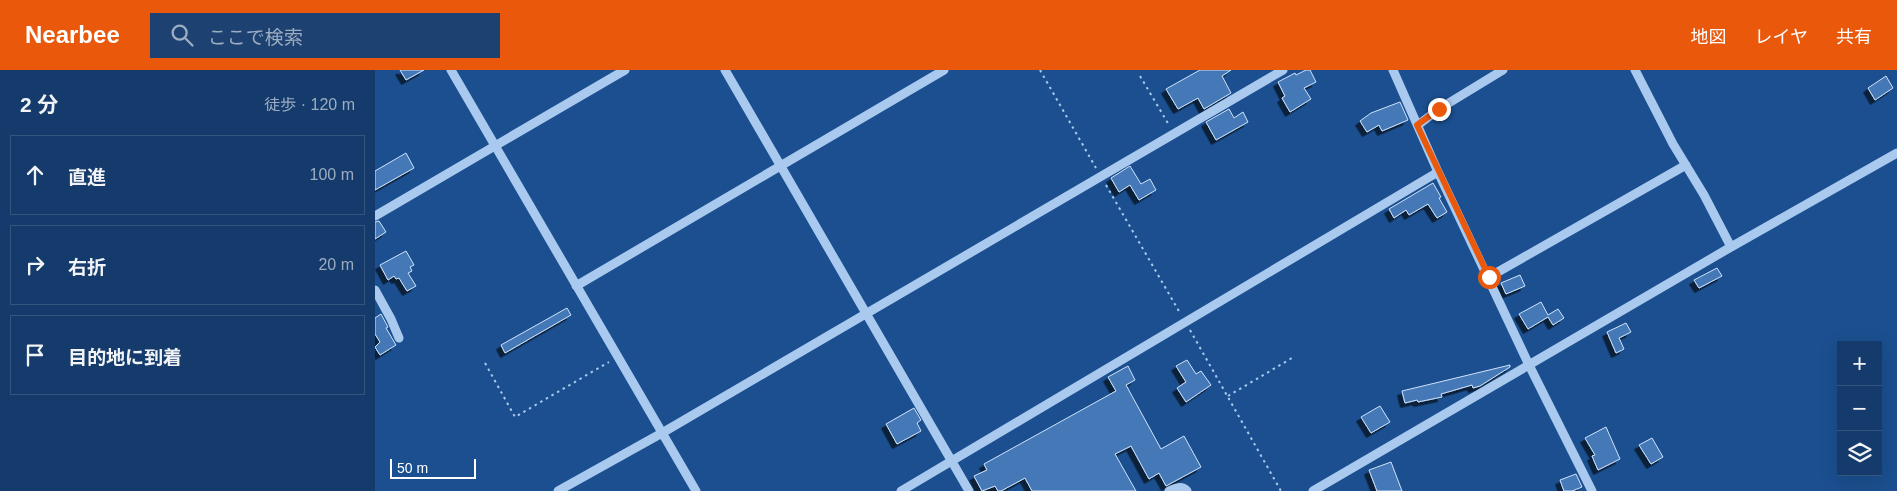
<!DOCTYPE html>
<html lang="ja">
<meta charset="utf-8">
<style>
:root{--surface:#143b6b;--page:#1d4271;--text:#f1f3f6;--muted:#9dadc1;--line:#33557e;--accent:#ea580c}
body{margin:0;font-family:Arial,"Noto Sans JP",sans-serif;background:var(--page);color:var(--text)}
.controls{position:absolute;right:15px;bottom:15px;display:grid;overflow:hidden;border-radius:0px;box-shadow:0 5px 20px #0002}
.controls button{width:45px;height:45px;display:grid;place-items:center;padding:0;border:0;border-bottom:1px solid var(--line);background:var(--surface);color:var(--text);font:25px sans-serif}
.scale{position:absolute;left:15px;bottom:12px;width:86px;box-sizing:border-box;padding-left:5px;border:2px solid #fff;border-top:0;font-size:14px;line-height:18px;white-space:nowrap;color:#fff;-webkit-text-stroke:4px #1b4f8f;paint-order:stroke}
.stop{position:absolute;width:15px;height:15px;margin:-11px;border:4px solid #ea580c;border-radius:50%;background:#fff}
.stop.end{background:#ea580c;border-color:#fff;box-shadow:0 1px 5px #0008}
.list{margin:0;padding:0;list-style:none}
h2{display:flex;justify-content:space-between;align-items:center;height:65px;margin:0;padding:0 20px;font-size:21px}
h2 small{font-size:16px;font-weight:400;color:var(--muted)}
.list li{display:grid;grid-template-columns:32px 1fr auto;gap:15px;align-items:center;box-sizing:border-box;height:80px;margin:0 10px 10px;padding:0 10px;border:1px solid var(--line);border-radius:0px}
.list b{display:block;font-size:19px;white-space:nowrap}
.list em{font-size:16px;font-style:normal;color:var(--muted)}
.icon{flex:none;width:28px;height:28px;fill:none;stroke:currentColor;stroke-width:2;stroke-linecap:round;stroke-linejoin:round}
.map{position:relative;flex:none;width:1522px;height:421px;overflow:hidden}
header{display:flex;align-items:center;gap:30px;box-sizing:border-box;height:70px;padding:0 25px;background:var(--accent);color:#fff}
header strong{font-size:24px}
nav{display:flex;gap:28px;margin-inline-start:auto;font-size:18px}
.search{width:350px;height:45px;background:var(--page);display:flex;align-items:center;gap:12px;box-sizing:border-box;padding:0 18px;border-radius:0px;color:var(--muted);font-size:19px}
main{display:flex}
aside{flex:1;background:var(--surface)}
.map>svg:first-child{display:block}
.building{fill:#4478b7;stroke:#cfe3fa;filter:url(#shadow)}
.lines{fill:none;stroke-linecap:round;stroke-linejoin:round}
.path{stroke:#a9c9ee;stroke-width:2;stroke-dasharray:2.5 4;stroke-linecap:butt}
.minor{stroke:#a9c9ee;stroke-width:9}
.route{stroke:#ea580c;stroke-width:6}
</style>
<header>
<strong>Nearbee</strong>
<div class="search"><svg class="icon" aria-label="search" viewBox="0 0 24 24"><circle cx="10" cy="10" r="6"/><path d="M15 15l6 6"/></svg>ここで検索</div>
<nav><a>地図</a><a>レイヤ</a><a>共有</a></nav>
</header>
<main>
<aside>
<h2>2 分<small>徒歩 · 120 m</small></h2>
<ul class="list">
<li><svg class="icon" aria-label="ahead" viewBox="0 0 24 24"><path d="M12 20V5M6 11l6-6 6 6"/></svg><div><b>直進</b></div><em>100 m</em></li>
<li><svg class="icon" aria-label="right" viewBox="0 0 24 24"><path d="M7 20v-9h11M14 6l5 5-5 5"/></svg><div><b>右折</b></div><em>20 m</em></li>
<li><svg class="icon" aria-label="arrive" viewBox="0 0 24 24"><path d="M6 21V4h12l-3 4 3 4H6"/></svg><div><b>目的地に到着</b></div></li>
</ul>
</aside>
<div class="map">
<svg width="1522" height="421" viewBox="0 0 1522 421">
<defs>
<filter id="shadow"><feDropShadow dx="-4.5" dy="4.5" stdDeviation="0" flood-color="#0009"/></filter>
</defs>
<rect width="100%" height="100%" fill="#1b4f8f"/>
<path class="building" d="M25 0H49L31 10Z
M825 0H856L847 6 856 23 829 39 823 28 803 39 791 19Z
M931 0H935L941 12 929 18 936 29 915 42 907 28 910 26 903 12 920 3 921 5Z
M1511 6 1518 18 1500 30 1493 18Z
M1025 32 1033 50 1007 61 1004 55 992 62 985 51 996 43Z
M854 39 859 48 868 42 873 52 841 70 831 52Z
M31 83 39 98 0 120V101Z
M755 96 766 114 775 109 781 120 764 130 755 115 744 122 736 108Z
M1058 113 1066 127 1064 128 1072 142 1062 148 1053 134 1034 145 1031 140 1019 148 1014 139Z
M4 151 11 162 0 169V152Z
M31 181 39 195 35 197 37 201 33 203 41 216 32 221 24 208 21 209 19 206 13 210 5 195Z
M1342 198 1347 206 1324 218 1319 210Z
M1145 205 1150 216 1131 224 1126 213Z
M1166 232 1173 245 1183 239 1189 248 1178 255 1173 247 1153 259 1144 244Z
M192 238 196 245 130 283 126 275Z
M6 244 13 257 11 258 21 275 5 285 0 277 5 272 0 264V248Z
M1251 253 1256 262 1244 268 1249 279 1241 283 1232 262Z
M812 290 821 304 826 301 836 315 811 332 802 318 811 312 801 296Z
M1135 295V297L1105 316 1098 318 1097 315 1066 324 1067 327 1043 332 1042 330 1030 333 1027 321Z
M753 296 760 310 751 315 786 379 809 366 826 397 791 416 784 403 774 409 756 376 740 384 761 421H657L650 408 626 421H623L620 416 607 421 599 406 612 400 609 394 741 321 733 307Z
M1005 336 1015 352 996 363 986 347Z
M539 338 546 350 542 353 546 361 522 374 511 354Z
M1231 357 1245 389 1223 400 1217 386 1220 385 1210 368Z
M1277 368 1288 387 1276 394 1264 375Z
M1016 392 1027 421H1002L994 400Z
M1201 404 1207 417 1197 421H1189L1185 410Z"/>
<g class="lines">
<path class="path" d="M665 0 721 98
M765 6 794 55
M731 115 805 243
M815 260 906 421
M110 293 140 347 234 292
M853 326 917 288"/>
<path class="minor" d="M76 0 321 421
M350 0 594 421
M1018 0 1063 102 1154 295 1217 421
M1260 0 1298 74 1329 125 1356 177
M1043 55 1064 39 1128 0
M0 146 250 0
M1114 207 1311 95
M201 216 569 0
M0 220 16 249 24 268
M183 421 287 363 908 0
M526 421 1063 102
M794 421C800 418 807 415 812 421
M938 421 1356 177 1522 83"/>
</g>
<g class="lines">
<path class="route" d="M1064 39 1042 55 1114 207"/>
</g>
</svg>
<div class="controls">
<button>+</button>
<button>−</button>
<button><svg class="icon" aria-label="layers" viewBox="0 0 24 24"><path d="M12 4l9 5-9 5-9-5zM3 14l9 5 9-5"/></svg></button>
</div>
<div class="scale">50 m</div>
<div class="stop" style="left:1114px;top:207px"></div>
<div class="stop end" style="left:1064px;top:39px"></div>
</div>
</main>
